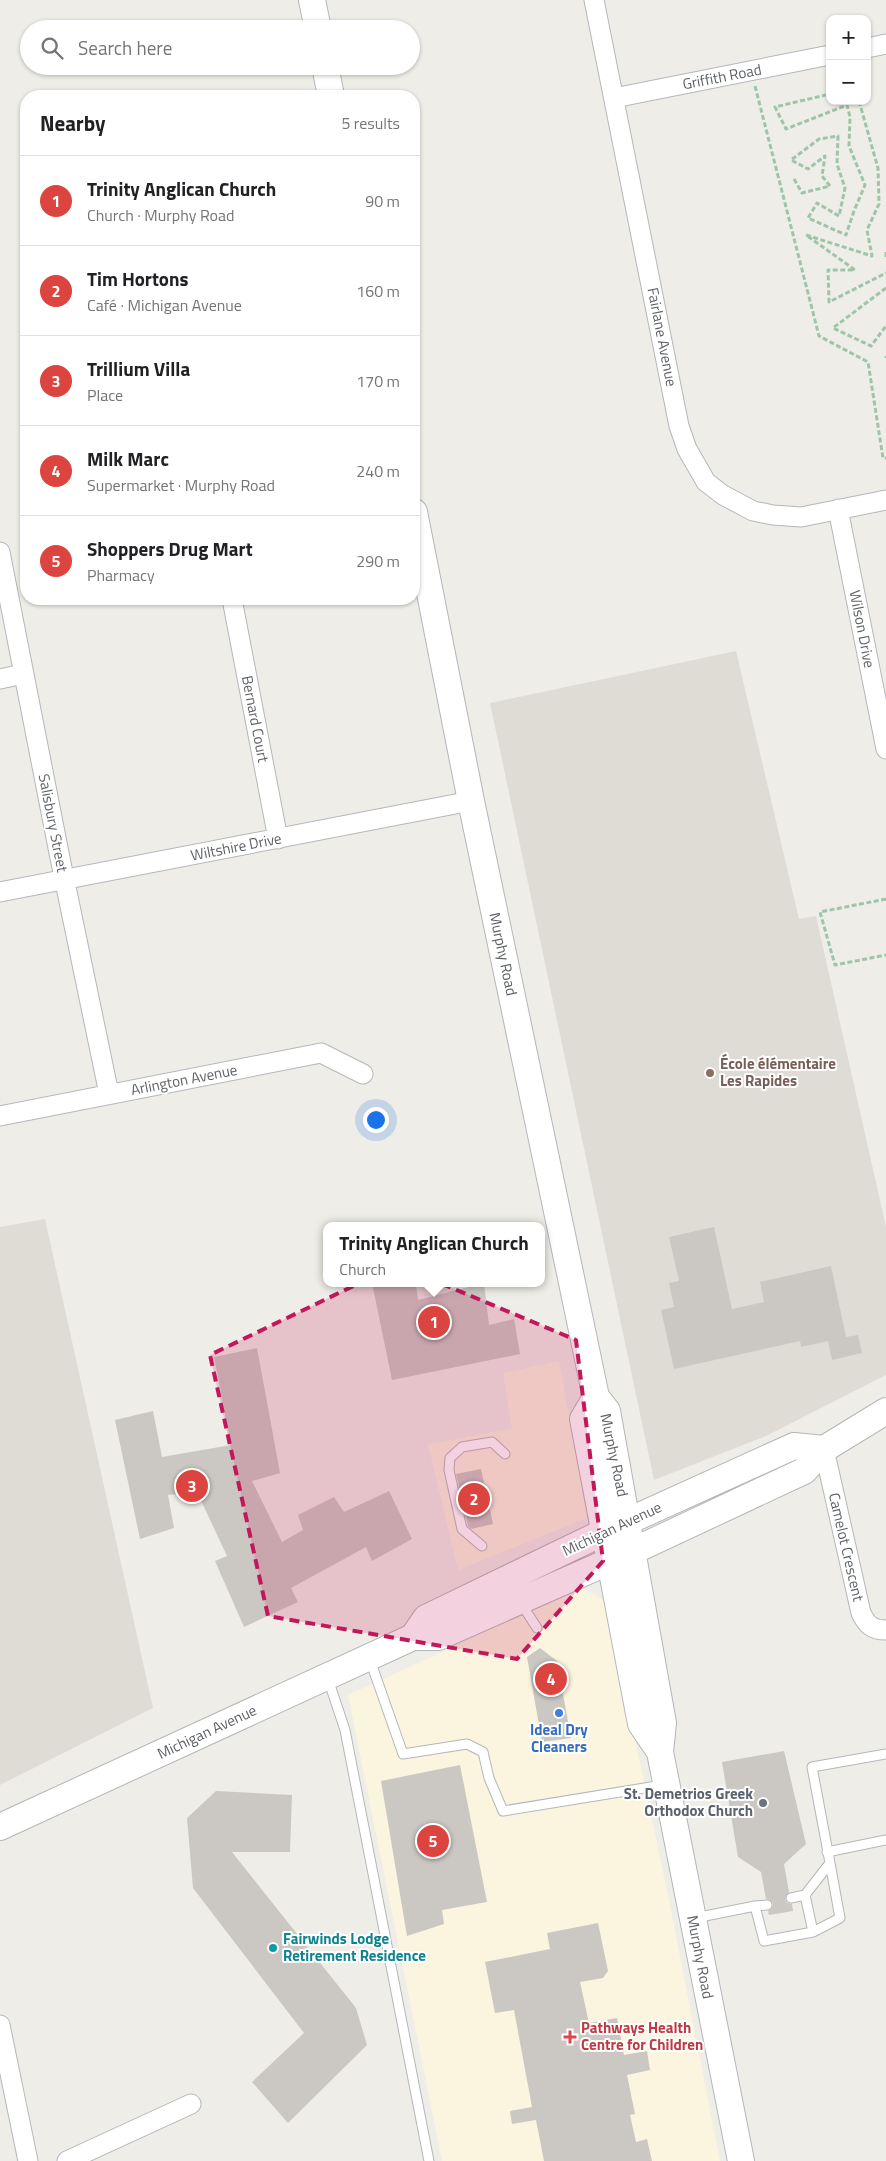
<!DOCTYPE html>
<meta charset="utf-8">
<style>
:root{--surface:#fff;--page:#f6f6f6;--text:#202124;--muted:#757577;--line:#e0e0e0;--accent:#dc4440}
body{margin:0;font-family:"Titillium Web",sans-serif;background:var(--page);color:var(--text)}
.controls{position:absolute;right:15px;top:15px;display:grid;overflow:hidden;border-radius:10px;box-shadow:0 1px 4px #0004}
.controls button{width:45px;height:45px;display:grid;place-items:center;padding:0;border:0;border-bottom:1px solid var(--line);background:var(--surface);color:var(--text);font:25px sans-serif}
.you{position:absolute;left:375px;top:1119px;width:18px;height:18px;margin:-12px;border:4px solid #fff;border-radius:50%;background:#1a73e8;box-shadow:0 0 0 8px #1a73e833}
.badge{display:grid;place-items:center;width:32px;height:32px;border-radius:50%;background:var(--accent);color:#fff;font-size:16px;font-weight:700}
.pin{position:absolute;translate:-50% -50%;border:2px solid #fff;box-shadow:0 1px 5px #0006}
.popup{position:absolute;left:323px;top:1222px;width:222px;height:65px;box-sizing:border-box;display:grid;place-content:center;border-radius:10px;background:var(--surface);filter:drop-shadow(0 1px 4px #0005);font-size:16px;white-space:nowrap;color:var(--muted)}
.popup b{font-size:19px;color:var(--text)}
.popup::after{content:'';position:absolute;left:50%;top:100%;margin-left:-10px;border:10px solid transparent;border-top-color:var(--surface)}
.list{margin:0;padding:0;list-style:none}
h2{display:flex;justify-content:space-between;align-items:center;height:65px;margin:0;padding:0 20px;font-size:21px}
h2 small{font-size:16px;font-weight:400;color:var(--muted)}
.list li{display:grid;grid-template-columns:32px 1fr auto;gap:15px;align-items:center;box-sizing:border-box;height:90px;padding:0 20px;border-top:1px solid var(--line)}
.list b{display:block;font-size:19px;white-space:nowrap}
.list p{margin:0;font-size:16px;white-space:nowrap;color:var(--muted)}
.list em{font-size:16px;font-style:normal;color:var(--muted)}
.icon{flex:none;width:28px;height:28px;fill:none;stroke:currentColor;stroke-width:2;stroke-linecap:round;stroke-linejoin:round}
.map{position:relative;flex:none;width:886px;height:2161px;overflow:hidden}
.search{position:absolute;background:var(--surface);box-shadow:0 1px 4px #0004;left:20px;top:20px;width:400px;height:55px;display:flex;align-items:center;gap:12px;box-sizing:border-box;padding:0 18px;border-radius:28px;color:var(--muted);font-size:19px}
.panel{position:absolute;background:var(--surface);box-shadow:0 1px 4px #0004;left:20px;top:90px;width:400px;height:515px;border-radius:20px}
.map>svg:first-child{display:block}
.commercial{fill:#fbf4df}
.education{fill:#dfdcd5}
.building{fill:#cbc8c4}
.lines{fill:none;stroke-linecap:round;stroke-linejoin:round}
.lane-casing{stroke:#b4b7ba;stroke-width:11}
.street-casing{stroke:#b4b7ba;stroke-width:21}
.secondary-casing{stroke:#b3b6ba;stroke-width:28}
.path{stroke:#9fc5a8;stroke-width:3;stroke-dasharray:5 2.5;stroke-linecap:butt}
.lane{stroke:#fff;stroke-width:9}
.street{stroke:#fff;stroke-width:19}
.secondary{stroke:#fff;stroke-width:26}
.marked{fill:#c2185b;fill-opacity:0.2;stroke:#c2185b;stroke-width:4;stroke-dasharray:10 6;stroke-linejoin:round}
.education-dot{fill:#8d6e63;stroke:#fff;stroke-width:2}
.shop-dot{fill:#3f7fe0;stroke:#fff;stroke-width:2}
.worship-dot{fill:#6b7280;stroke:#fff;stroke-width:2}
.culture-dot{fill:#0f9aa8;stroke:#fff;stroke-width:2}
.health-dot{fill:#e0444e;stroke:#fff;stroke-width:2}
.labels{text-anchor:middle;stroke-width:4;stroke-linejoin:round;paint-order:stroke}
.street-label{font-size:15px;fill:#5e6266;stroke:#fff}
.education-label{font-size:15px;font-weight:bold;fill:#785e54;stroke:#fff;text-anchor:start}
.shop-label{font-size:15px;font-weight:bold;fill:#366cbe;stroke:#fff}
.worship-label{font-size:15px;font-weight:bold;fill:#5b616d;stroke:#fff;text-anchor:end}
.culture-label{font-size:15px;font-weight:bold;fill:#0d838f;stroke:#fff;text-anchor:start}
.health-label{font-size:15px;font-weight:bold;fill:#be3a42;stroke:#fff;text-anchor:start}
</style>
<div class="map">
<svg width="886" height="2161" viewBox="0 0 886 2161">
<rect width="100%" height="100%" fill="#efede7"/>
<path class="commercial" d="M559 1361 587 1518 458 1570 428 1444 512 1429 503 1373Z
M582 1588 606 1601 668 1895 720 2161H442L348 1695Z"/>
<path class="education" d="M736 651 799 919 816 916 886 1227V1375L766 1436 654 1480 490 703Z
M45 1219 153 1708 0 1785V1227Z"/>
<path class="building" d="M714 1227 732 1309 764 1302 760 1282 831 1266 846 1337 858 1335 862 1353 832 1360 828 1341 801 1347 800 1341 674 1369 661 1310 674 1307 669 1283 679 1281 669 1237Z
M372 1283H416L418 1300 484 1283 489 1325 514 1319 520 1354 392 1380Z
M257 1348 280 1473 252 1481 282 1542 303 1530 298 1515 334 1497 344 1512 389 1491 412 1539 372 1561 366 1547 291 1588 298 1602 244 1627 215 1561 227 1556 197 1492 168 1495 174 1528 140 1539 115 1420 153 1411 162 1457 231 1445 214 1357Z
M481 1469 493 1524 471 1529 468 1526 456 1474Z
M540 1648 557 1661 571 1738 542 1742 527 1657Z
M784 1751 806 1844 784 1864 789 1892 785 1899 787 1903 792 1904 793 1911 769 1915 768 1911 772 1908 773 1904 770 1900 766 1899 761 1872 738 1857 722 1762Z
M460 1765 487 1902 442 1910 444 1924 407 1936 381 1781Z
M216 1791 292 1795 290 1852H232L356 2008 367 2045 288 2123 252 2082 304 2033 193 1888 187 1818Z
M598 1923 608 1971 603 1978 580 1982 589 2023 617 2018 624 2055 647 2051 650 2070 627 2075 635 2114 630 2115 636 2142 647 2139 652 2161H544L536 2120 512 2124 510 2111 532 2107 514 2010 495 2013 485 1962 550 1949 547 1933Z"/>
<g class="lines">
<defs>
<path id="lane" d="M482 1546 462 1529 449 1470 450 1458 462 1447 492 1442 505 1454
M521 1603 537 1628
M370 1660 403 1754 467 1744 483 1752 489 1778 503 1811 663 1785
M328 1679 345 1730 429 2161
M827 1852 886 1840
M830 1863 812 1767 886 1754
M791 1898 805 1895
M755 1906 767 1905
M695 1918 755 1906 764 1941 813 1932 805 1895 830 1863 840 1918 813 1932"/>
<path id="street" d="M594 0 679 426 687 449 706 482 723 495 753 511 773 515 801 517 886 500
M867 48 886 44
M614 98 830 55
M838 509 886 749
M0 552 60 858 109 1094
M232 599 278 839
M0 679 23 674
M0 892 471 801
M0 1116 321 1053 363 1074
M824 1449 861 1613C867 1625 872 1630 886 1630
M0 2025 28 2161
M67 2161 191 2104"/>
<path id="secondary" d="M312 0 318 29
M325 66 331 96
M414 512 471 801 596 1397 607 1411 663 1723 660 1752 741 2161
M596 1397 583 1419 641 1724 660 1752
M413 1637 426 1618 604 1532 794 1446 824 1449
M0 1827 413 1637H438L633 1551 804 1471 824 1449 886 1411"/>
</defs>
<use href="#lane" class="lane-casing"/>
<use href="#street" class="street-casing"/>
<use href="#secondary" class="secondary-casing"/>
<path class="path" d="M755 86 819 336 868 362 883 458H886
M859 101 878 168 879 204 867 230 872 256 806 235 855 270H828L829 302 886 273
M794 179 802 193 830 186 822 176 825 156 808 169 791 160 819 139 838 136 837 164 845 188 839 216 817 203 808 218 846 235 854 211 865 185 849 146 850 117 847 105 786 129 775 107 830 94
M886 252V258
M886 288 833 328 871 346 886 326
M886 356V358
M886 899 820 912 835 965 886 955"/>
<use href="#lane" class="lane"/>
<use href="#street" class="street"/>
<use href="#secondary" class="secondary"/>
</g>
<path class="marked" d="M397 1265 576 1340 603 1561 517 1659 268 1616 210 1355Z"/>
<circle class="education-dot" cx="710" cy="1073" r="5"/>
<circle class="shop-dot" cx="559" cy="1713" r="5"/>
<circle class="worship-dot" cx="763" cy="1803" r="5"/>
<circle class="culture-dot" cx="273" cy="1948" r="5"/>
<path class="health-dot" d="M567.5 2029.5h5v5h5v5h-5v5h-5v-5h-5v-5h5z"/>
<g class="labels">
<g class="street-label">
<text transform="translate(722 77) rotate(-11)" y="5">Griffith Road</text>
<text transform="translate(662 337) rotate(79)" y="5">Fairlane Avenue</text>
<text transform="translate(862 629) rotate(79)" y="5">Wilson Drive</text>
<text transform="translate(255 719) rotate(79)" y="5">Bernard Court</text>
<text transform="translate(53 823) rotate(79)" y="5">Salisbury Street</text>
<text transform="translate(236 847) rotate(-11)" y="5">Wiltshire Drive</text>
<text transform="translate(503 954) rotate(78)" y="5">Murphy Road</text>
<text transform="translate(184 1080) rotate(-11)" y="5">Arlington Avenue</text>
<text transform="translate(614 1455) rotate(78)" y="5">Murphy Road</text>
<text transform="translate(612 1529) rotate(-25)" y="5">Michigan Avenue</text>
<text transform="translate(846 1547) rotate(77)" y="5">Camelot Crescent</text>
<text transform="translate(207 1732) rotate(-25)" y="5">Michigan Avenue</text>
<text transform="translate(700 1957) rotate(79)" y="5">Murphy Road</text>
</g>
<g class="education-label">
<text x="720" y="1069">École élémentaire<tspan x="720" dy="17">Les Rapides</tspan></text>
</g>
<g class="shop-label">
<text x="559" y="1735">Ideal Dry<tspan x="559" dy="17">Cleaners</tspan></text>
</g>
<g class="worship-label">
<text x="753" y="1799">St. Demetrios Greek<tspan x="753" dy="17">Orthodox Church</tspan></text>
</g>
<g class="culture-label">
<text x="283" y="1944">Fairwinds Lodge<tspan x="283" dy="17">Retirement Residence</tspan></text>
</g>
<g class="health-label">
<text x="581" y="2033">Pathways Health<tspan x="581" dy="17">Centre for Children</tspan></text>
</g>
</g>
</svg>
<div class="controls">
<button>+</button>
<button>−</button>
</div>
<div class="you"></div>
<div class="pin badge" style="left:434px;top:1322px">1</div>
<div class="popup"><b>Trinity Anglican Church</b>Church</div>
<div class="pin badge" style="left:474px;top:1499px">2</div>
<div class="pin badge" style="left:192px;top:1486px">3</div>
<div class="pin badge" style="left:551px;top:1679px">4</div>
<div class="pin badge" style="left:433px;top:1841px">5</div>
<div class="search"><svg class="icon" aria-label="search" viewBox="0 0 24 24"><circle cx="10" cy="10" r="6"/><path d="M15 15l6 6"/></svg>Search here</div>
<section class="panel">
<h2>Nearby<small>5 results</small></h2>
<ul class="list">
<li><span class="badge">1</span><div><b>Trinity Anglican Church</b><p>Church · Murphy Road</p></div><em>90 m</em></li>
<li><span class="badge">2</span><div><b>Tim Hortons</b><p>Café · Michigan Avenue</p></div><em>160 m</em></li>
<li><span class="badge">3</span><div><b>Trillium Villa</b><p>Place</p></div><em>170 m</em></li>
<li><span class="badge">4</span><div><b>Milk Marc</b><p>Supermarket · Murphy Road</p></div><em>240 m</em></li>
<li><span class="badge">5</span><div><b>Shoppers Drug Mart</b><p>Pharmacy</p></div><em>290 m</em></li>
</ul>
</section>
</div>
